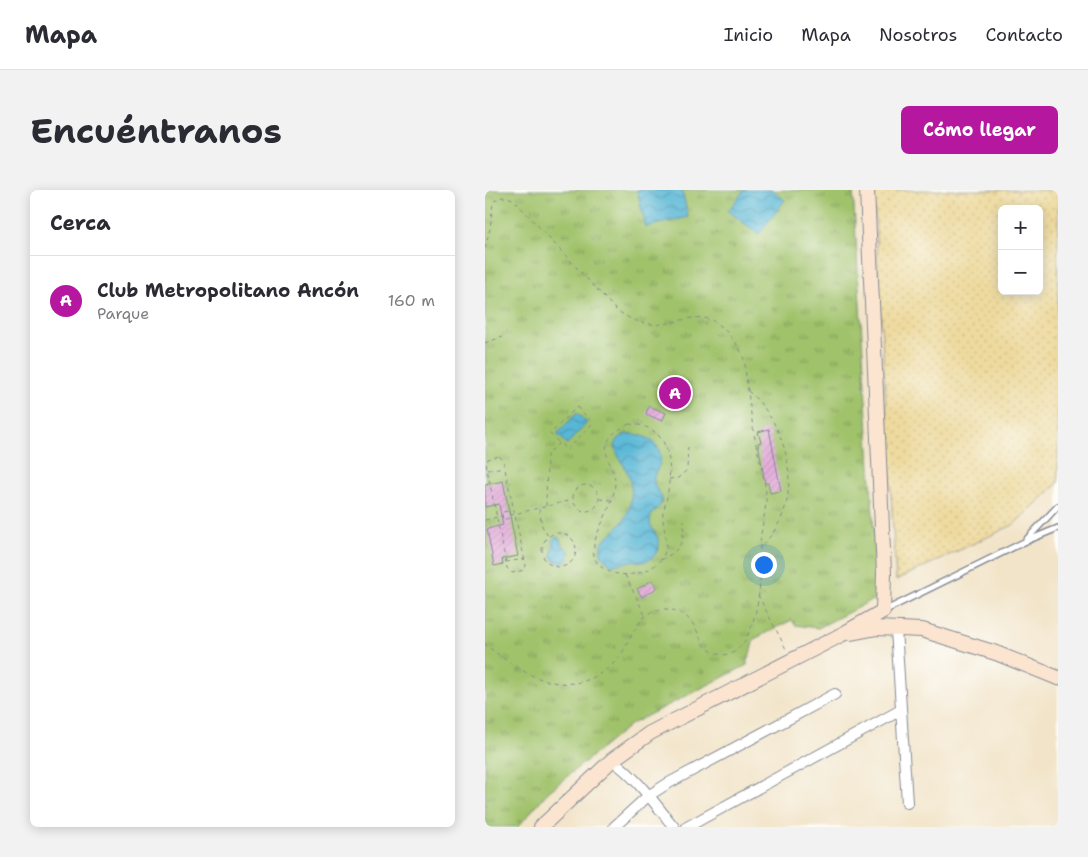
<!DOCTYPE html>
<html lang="es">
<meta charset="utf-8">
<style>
:root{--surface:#fff;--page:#f2f2f3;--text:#2b2b33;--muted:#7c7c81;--line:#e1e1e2;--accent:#b5179e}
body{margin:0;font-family:"Shantell Sans",sans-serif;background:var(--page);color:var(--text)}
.controls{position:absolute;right:15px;top:15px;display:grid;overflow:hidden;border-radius:8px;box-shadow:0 2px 12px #0003}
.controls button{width:45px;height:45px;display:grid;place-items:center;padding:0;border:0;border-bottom:1px solid var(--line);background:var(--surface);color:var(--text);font:25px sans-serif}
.you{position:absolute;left:278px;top:374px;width:18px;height:18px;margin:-12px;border:4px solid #fff;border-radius:50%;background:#1a73e8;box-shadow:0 0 0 8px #1a73e833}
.badge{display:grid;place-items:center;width:32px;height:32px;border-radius:50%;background:var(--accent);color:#fff;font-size:16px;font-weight:700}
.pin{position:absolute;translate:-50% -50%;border:2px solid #fff;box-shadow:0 1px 5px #0006}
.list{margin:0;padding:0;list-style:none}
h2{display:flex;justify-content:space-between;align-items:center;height:65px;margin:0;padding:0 20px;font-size:21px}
h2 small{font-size:16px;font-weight:400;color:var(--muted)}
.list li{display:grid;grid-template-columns:32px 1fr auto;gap:15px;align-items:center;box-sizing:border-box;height:90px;padding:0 20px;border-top:1px solid var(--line)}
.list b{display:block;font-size:19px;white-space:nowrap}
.list p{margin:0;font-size:16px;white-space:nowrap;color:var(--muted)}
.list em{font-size:16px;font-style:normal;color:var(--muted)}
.map{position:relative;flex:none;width:573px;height:637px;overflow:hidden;border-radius:8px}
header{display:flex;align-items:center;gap:30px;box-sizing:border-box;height:70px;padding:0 25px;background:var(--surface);border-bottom:1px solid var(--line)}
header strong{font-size:24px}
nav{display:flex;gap:28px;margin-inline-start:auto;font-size:18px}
.intro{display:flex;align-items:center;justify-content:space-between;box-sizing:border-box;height:120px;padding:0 30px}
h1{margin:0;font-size:35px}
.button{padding:12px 22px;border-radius:8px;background:var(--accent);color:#fff;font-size:18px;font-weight:700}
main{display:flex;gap:30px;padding:0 30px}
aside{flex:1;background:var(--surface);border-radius:8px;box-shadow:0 2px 12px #0003}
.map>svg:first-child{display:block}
.sand{fill:url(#sand-dots);stroke:#84847e;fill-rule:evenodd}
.park{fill:url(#park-tufts);stroke:#5e7864}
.water{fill:url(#water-waves);stroke:#3a739a}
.building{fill:url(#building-hatch)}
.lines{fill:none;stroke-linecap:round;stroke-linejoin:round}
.lane-casing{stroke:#868a94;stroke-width:8}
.street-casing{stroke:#868a94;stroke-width:12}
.secondary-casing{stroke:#868a94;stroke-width:16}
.path{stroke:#868a94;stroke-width:1;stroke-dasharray:4 4;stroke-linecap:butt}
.lane{stroke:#fff;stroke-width:5}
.street{stroke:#fff;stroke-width:10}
.secondary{stroke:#fce5d0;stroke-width:14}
</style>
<header>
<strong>Mapa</strong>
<nav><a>Inicio</a><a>Mapa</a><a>Nosotros</a><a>Contacto</a></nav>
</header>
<div class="intro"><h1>Encuéntranos</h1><a class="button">Cómo llegar</a></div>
<main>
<aside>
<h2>Cerca<small></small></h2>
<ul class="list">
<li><span class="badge">A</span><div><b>Club Metropolitano Ancón</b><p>Parque</p></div><em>160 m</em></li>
</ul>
</aside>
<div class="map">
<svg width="573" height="637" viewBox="0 0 573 637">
<defs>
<pattern id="sand-dots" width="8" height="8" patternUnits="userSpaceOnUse" patternTransform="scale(1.25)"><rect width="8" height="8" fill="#eeda9e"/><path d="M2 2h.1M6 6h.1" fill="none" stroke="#ccbb8a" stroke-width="1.8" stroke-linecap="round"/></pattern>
<pattern id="park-tufts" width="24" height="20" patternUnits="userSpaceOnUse" patternTransform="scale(1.25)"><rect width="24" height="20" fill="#a0c26b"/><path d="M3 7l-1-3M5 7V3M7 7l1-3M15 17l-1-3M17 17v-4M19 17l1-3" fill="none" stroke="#829e5b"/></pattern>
<pattern id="water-waves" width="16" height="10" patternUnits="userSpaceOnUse" patternTransform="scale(1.25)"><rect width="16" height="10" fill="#58b7d6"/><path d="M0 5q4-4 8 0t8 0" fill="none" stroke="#4895b1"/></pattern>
<pattern id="building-hatch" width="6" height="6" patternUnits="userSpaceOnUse" patternTransform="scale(1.25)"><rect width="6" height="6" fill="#e3a6d9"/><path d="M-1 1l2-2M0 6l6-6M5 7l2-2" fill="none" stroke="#b788b3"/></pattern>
</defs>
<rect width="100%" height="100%" fill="#fdfcf7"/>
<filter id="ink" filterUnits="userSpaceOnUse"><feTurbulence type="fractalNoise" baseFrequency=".02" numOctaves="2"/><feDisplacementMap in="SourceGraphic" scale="10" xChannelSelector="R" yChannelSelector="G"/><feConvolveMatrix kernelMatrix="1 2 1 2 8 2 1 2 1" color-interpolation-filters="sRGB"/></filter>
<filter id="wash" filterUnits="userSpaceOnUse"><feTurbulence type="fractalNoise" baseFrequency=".0096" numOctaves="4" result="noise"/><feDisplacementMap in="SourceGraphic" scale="20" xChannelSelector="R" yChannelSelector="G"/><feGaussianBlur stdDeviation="1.12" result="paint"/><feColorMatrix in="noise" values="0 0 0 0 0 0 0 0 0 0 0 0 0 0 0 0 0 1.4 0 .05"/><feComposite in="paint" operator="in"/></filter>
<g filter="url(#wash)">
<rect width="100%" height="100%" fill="#f2e4c9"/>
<path class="sand" d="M391 0H573V293L528 335 411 390 389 8ZM517 19H554V101H517Z"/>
<path class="park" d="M0 0H368L393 407 333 438 310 435 307 430 269 449 262 475 146 534 62 603 33 637H0Z"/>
<path class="water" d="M152 0H197L203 27 161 37Z
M259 0H287L300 10 274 44 243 21Z
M92 223 102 233 82 254 72 244Z
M142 244C159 243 179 253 175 273 173 280 168 284 169 292 169 299 177 303 177 310 176 319 165 319 165 333 167 341 174 345 174 354 174 362 166 372 157 372 153 372 150 370 146 371 135 374 127 379 118 367 109 352 127 345 134 336 141 329 145 318 146 308 147 299 146 290 142 282 137 269 119 252 142 244Z
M70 347 74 348 77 354 84 361 83 369 78 373 69 371 66 365 69 356 67 350Z"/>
<g id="blocks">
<path class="building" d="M164 216 181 223 177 231 161 224Z
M284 239 296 301 285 303 283 293H280L273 253 276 252 273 242Z
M18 291 33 366 17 369 18 374 9 376 2 339 18 335 17 331 14 314 0 317V295Z
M168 390 172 398 157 407 152 399Z"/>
</g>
</g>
<g filter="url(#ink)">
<use href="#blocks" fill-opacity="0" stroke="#868a94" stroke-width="1"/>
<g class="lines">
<defs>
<path id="lane" d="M541 350 573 316
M401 420 539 352 573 338"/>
<path id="street" d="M411 439 422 613
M127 570C152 588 170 614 189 637
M129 637 163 606 182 594 350 504
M202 637 416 520"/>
<path id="secondary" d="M366 443 392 438 437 440 511 463 573 488
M56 637 127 570 165 543 356 445 398 421 399 383 382 0"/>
</defs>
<use href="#lane" class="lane-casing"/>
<use href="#street" class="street-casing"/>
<use href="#secondary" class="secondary-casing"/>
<path class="path" d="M0 58 5 39 8 12C15 6 20 6 28 9L130 119C140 126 151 133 164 134 191 138 214 115 238 138 246 146 253 155 258 166 261 174 260 184 262 193 264 209 266 226 269 243 272 263 279 283 281 303 282 321 275 340 275 357 274 369 276 380 275 392 274 411 267 449 252 460 242 469 225 464 218 453 214 447 212 439 207 433 201 424 192 420 181 419 153 418 148 448 135 466 128 476 116 484 105 489 66 504 29 478 0 454
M0 153 17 147
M263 201C307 238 322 316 275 357
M92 217 108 233 82 260 65 244Z
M144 234C189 235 188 279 181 312 180 316 178 320 178 323 177 335 182 346 181 357 178 382 140 391 121 380 92 364 122 331 127 309 129 303 130 297 130 290 129 279 118 265 122 254 126 243 134 239 144 234Z
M14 266 18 270 41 376 39 380 27 383 22 378 1 274 3 269Z
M3 280 18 277
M184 289 193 288 202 280 203 254
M88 308a13 13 0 1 1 26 0a13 13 0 1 1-26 0Z
M115 309 126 310
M61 316 62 265 74 253
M54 319 57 336 63 346
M24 321 25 328 18 330 17 322Z
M25 325 87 310
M0 330 17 326
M57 360a17 17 0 1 1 34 0a17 17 0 1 1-34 0Z
M176 370C198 358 198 353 199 330
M21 372 40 369
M140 385 160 425
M273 405 301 459"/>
<use href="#lane" class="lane"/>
<use href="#street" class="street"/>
<use href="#secondary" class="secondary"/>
</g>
</g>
</svg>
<div class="controls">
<button>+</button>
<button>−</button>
</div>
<div class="you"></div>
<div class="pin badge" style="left:190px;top:203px">A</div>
</div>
</main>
